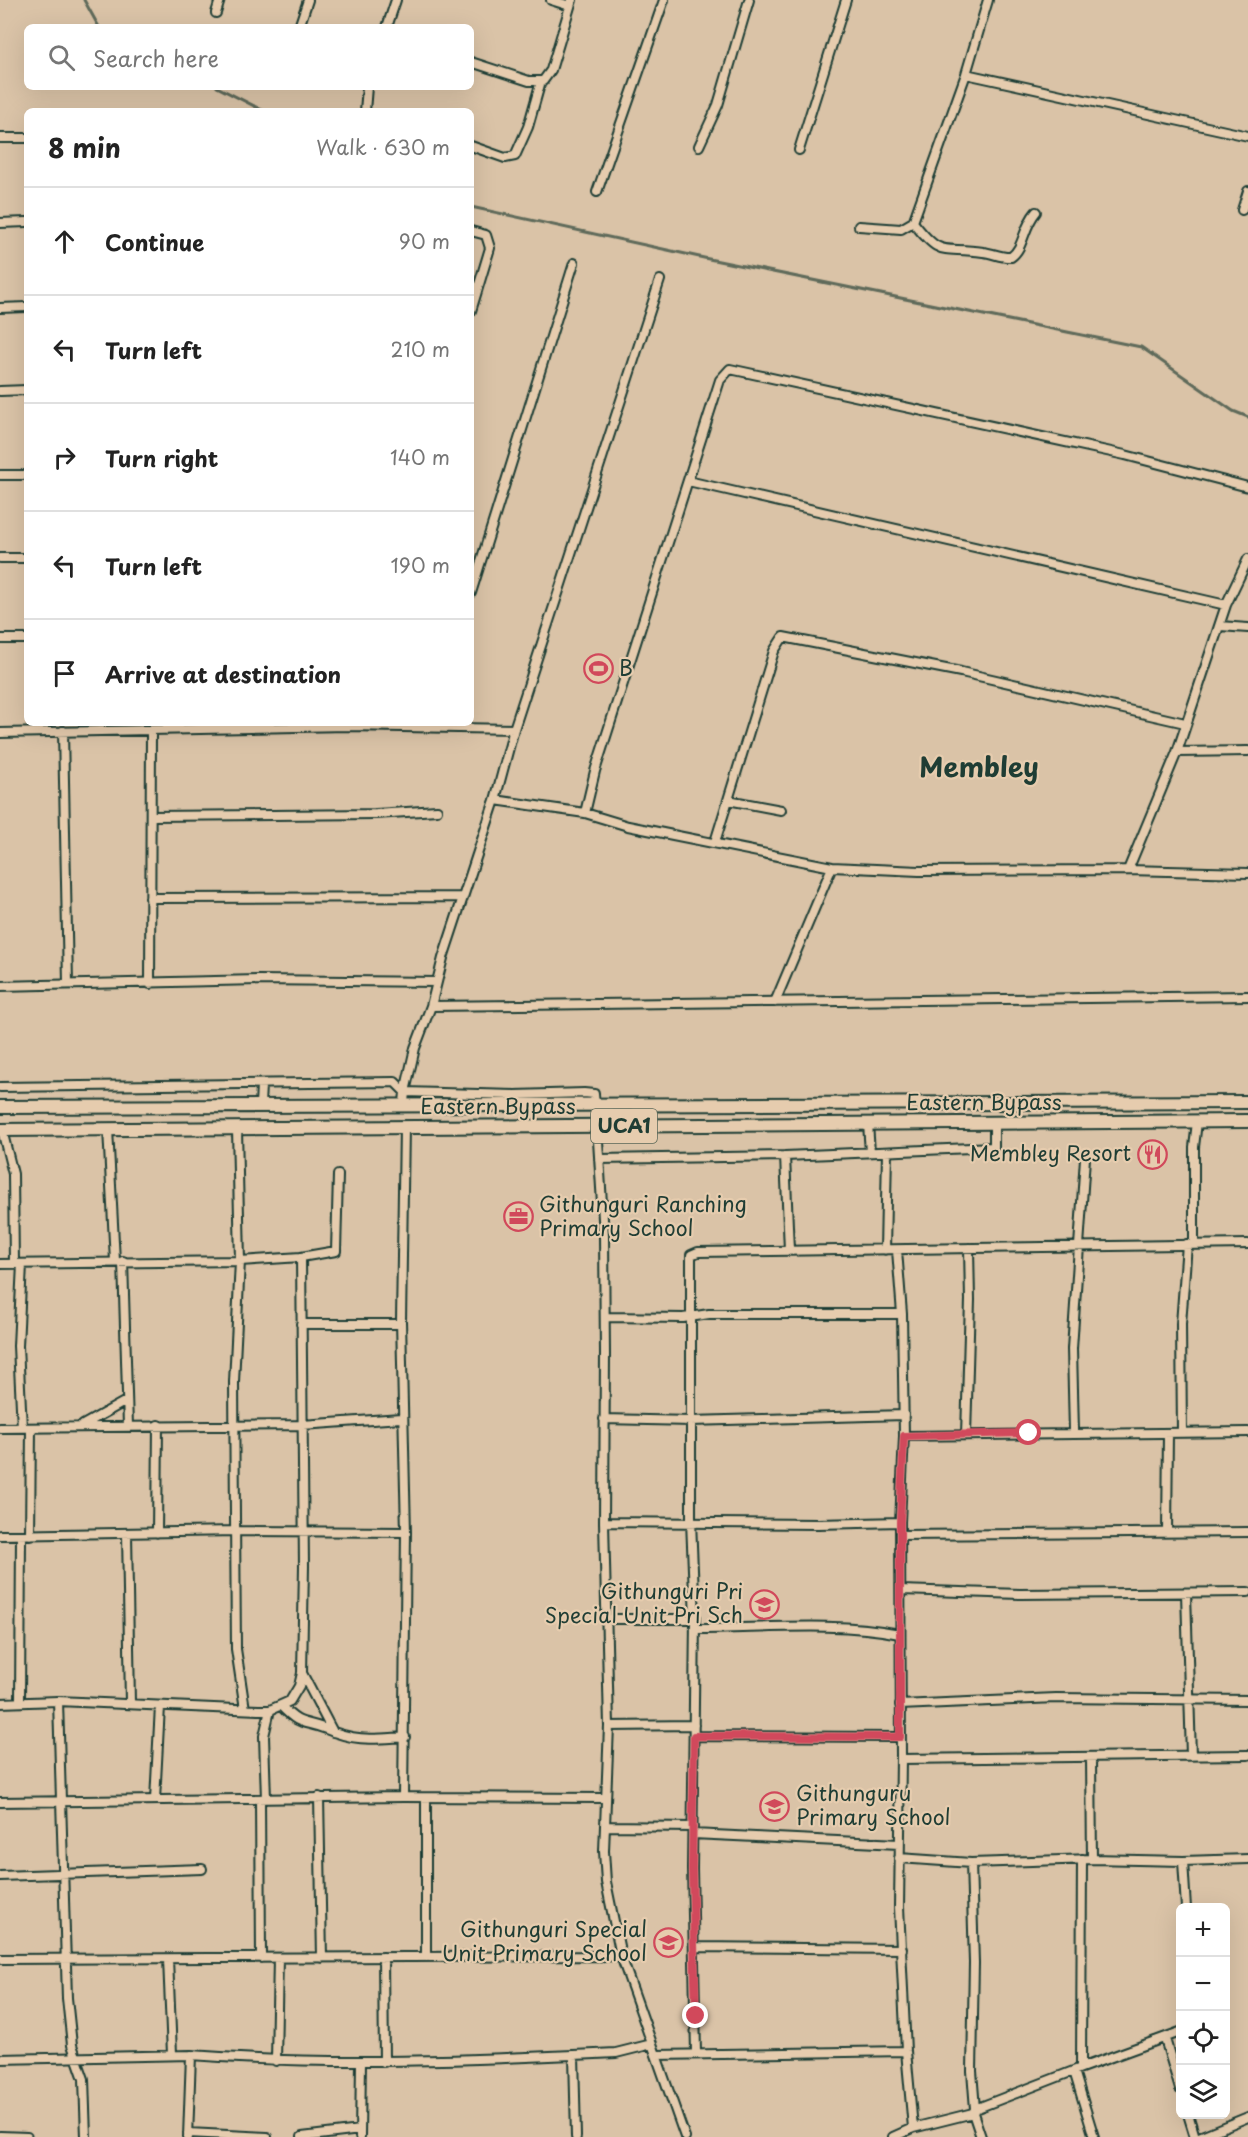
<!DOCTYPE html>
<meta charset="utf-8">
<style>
:root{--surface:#fff;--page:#f6f6f6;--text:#222;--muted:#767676;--line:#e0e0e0}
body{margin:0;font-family:"Playpen Sans",sans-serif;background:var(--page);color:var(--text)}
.controls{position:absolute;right:18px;bottom:18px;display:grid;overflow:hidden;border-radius:9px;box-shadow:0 6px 24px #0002}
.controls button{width:54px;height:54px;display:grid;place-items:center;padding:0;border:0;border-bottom:2px solid var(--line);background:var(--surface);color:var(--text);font:30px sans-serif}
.stop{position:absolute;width:18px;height:18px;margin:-14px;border:4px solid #d1495b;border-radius:50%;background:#fff}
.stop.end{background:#d1495b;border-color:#fff;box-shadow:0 2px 6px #0008}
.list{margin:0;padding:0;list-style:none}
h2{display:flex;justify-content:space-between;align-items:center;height:78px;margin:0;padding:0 24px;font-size:26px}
h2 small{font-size:20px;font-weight:400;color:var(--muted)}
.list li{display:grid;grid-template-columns:39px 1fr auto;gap:18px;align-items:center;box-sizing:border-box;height:108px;padding:0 24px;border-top:2px solid var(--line)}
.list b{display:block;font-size:22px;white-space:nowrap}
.list em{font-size:20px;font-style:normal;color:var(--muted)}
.icon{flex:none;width:33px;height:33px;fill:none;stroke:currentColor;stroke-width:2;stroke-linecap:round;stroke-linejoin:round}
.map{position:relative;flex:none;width:1248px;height:2137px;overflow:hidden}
.search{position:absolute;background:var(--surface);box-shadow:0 6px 24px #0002;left:24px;top:24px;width:450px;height:66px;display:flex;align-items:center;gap:15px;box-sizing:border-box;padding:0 21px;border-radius:9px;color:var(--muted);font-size:22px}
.panel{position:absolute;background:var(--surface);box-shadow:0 6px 24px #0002;left:24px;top:108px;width:450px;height:618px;border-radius:9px}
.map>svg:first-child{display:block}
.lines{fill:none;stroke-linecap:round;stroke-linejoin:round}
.stream{stroke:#5e6a5a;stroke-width:3}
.street-casing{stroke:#1f3d34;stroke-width:12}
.primary-casing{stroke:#1f3d34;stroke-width:16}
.street{stroke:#e6ccae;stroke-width:8}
.primary{stroke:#e6ccae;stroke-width:12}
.route{stroke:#d1495b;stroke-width:8}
.labels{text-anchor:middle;stroke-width:4.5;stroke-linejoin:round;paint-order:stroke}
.shield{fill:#e6ccae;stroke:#5b6859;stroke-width:1.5}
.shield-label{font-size:20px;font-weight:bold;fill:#1f3d34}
.poi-label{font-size:21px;fill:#1f3d34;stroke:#e6ccae;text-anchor:start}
.street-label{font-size:21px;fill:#1f3d34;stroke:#e6ccae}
.district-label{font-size:27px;font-weight:bold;fill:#1f3d34;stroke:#e6ccae}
</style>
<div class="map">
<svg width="1248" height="2137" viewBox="0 0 1248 2137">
<rect width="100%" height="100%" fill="#dac3a7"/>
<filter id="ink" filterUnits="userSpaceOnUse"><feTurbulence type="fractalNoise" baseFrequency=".0167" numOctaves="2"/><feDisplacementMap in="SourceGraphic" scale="12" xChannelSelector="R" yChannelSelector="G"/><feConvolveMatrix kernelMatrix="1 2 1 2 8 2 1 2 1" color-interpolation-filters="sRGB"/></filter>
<g filter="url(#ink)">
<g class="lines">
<path class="stream" d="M84 0 99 27
M217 87 264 111
M471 207 704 258 1141 347 1233 411 1248 417"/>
<defs>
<path id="street" d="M551 0 570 6
M988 0 966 74 1248 136
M216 13 220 0
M299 27 308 0
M387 27 396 0
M471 62 529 81H543L551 70 572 0
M365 111 367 87
M0 138H27
M471 146 505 158 515 156 528 127 541 81
M699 146 718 105 749 0
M799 150 846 0
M597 192 664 0
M1242 210 1248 191
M913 222C942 259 941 246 983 252 993 253 1002 258 1011 257 1024 248 1023 227 1036 212
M0 223 27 222
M859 226 901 229 913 222 966 74
M471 231 486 235 490 248 471 311
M0 308 27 307
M0 391 27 390
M0 475H27
M688 481 1226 605 1177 752
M0 558H27
M471 593 574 263
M1226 605 1248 559
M1220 626 1248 628
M0 639H27
M63 731 68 983
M0 733 347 726 514 729
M495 800 514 729 660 280
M728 800 781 810
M585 813 595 771 720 380 730 369 1125 455 1248 487
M152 816 376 814 437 810
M715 842 774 651 783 637 961 672 1185 723
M1128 870 1248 873
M150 898 463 897
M150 984 151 731
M0 986 258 980 437 982
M775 1002 832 867 919 871 1128 870 1177 752 1248 751
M431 1006 443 958 495 800 585 813 628 826 832 867
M0 1087 395 1082 405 1092 404 1103
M260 1105 261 1085
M595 1106 594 1094 584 1093 515 1095 405 1092 415 1048 431 1006 1248 996
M868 1124 870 1152
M597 1125 604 1235 605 1354 604 1522 609 1726 604 1851 606 1882 621 1956 685 2137
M108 1129 115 1261
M237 1129 240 1261 234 1382 236 1649 245 1709
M2 1130 13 1174 14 1264
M785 1156 994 1147V1122
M599 1159 785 1156 789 1250
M1194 1244V1147L1197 1122
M885 1250 887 1152
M897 1250 902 1314 904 1436 900 1522 901 1759
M301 1257 336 1251 338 1175
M123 1261 128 1426
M0 1264 240 1261 301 1257 304 1566 302 1673 299 1686 290 1701 270 1710H258L58 1701 0 1703
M22 1264 18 1346 22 1428
M605 1317 683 1318 709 1314H902
M301 1324H401
M604 1419 691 1421 904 1415
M83 1425 126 1401
M0 1428 302 1425 401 1418
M1074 1432 1072 1349 1085 1158
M1182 1432 1181 1324 1187 1244
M966 1435 970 1300 969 1248
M904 1436 1248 1432
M604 1522 818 1524 900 1522
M1167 1532 1168 1433
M157 1533 158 1425
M127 1534 130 1703
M0 1535 237 1531 406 1532
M30 1535 31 1428
M900 1535 1248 1532
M901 1590 1020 1594 1248 1592
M1186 1593 1191 1756
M606 1619H695
M695 1629C762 1629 834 1621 900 1634
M302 1673 333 1732
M58 1701 67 1998 72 2045 84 2079 86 2137
M20 1702 21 1535
M900 1705 1056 1698 1248 1700
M281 1706C301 1727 303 1720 326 1729 357 1742 372 1739 405 1737
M609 1726 694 1725
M694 1736 900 1737
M1091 1758 1092 1859
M319 1797 322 1958
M403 1797 406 1532 401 1321 404 1127
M426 1798V1956
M260 1799 261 1958
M266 1799 264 1736 270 1710
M155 1800 160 1706
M0 1802 403 1797 606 1798
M605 1826 693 1827
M693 1834 899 1844
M899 1858 971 1863 1092 1859 1183 1861 1248 1859
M1183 1861 1186 1908
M0 1876 202 1869
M694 1947 902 1949
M383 1957 384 2062
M0 1959 621 1956
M168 1959 172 2054
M1165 2039 1180 2089
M696 2053 692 1869 695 1619 691 1521V1255L698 1252 1248 1244
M574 2055 576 2137
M656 2055 906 2051
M0 2059 191 2055
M276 2061 278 1958
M1081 2068 1180 2032
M1074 2071 1094 2137
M975 2109 1081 2068 1082 1859
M973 2113 981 2137
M1188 2114 1195 2137
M913 2128 906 2051 899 1907 901 1759 1248 1755
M188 2133 267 2137
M0 2136 27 2137
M188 2137 191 2055C333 2066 474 2060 616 2053L652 2044
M302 2137 360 2130
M360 2137 361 2062
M893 2137 913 2128 973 2113 975 2109 972 2071 974 1963 971 1863
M1199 2137 1248 2117"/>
<path id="primary" d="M0 1107 1248 1102
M0 1130 1248 1121"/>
</defs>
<use href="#street" class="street-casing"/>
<use href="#primary" class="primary-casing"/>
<use href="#street" class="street"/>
<use href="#primary" class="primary"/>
</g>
</g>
<g class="lines" filter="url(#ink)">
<path class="route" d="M696 2016 692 1869 694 1736 900 1737V1522L904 1436 1029 1433"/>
</g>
<defs>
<symbol id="stadium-ring" viewBox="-11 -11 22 22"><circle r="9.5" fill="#e6ccae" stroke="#d1495b" stroke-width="1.5"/><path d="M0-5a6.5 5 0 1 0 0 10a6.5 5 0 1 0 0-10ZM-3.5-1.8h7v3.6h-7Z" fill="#d1495b"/></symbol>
<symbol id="restaurant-ring" viewBox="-11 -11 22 22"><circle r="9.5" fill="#e6ccae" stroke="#d1495b" stroke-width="1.5"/><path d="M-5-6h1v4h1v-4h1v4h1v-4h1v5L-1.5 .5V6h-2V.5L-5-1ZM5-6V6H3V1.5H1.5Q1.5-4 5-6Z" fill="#d1495b"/></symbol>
<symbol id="office-ring" viewBox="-11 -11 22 22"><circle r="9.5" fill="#e6ccae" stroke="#d1495b" stroke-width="1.5"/><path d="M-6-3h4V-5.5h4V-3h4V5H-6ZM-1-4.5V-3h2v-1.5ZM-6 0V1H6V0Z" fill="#d1495b"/></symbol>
<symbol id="school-ring" viewBox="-11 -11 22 22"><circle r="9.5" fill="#e6ccae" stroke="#d1495b" stroke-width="1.5"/><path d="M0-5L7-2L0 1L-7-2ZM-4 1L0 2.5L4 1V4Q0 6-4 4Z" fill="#d1495b"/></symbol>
</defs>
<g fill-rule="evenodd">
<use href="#stadium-ring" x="582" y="652" width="33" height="33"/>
<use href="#restaurant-ring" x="1136" y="1138" width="33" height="33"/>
<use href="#office-ring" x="502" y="1200" width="33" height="33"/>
<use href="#school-ring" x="748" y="1588" width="33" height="33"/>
<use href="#school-ring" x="758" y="1790" width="33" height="33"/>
<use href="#school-ring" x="652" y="1926" width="33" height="33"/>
</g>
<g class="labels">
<rect class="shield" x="591" y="1109" width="66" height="34" rx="4.5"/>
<g class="shield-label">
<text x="624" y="1133">UCA1</text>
</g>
<g class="poi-label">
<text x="619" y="676">B</text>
<text x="1131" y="1161" text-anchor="end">Membley Resort</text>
<text x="539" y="1212">Githunguri Ranching<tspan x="539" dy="24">Primary School</tspan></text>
<text x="743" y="1599" text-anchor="end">Githunguri Pri<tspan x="743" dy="24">Special Unit Pri Sch</tspan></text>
<text x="796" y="1801">Githunguru<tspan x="796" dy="24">Primary School</tspan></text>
<text x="647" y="1937" text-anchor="end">Githunguri Special<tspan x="647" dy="24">Unit Primary School</tspan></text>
</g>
<g class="street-label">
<text x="984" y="1110">Eastern Bypass</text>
<text x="498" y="1114">Eastern Bypass</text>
</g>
<g class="district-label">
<text x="979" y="777">Membley</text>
</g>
</g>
</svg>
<div class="controls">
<button>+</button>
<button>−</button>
<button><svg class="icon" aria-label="locate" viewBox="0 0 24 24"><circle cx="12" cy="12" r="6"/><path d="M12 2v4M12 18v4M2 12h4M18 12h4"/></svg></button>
<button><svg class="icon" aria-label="layers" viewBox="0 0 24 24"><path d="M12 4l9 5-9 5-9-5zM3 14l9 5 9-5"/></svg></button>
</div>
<div class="stop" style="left:1029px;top:1433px"></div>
<div class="stop end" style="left:696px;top:2016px"></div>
<div class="search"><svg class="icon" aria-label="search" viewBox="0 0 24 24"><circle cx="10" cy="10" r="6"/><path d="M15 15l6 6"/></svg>Search here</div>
<section class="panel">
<h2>8 min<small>Walk · 630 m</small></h2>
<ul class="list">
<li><svg class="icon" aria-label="ahead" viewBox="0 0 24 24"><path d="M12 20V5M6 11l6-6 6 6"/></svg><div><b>Continue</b></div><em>90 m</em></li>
<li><svg class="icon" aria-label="left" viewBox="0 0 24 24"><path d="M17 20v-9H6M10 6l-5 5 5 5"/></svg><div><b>Turn left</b></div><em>210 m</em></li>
<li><svg class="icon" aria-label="right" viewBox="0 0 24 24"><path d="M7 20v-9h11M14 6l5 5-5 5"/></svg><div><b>Turn right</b></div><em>140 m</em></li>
<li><svg class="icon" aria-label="left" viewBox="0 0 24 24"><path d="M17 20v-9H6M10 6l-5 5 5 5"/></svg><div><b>Turn left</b></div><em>190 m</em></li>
<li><svg class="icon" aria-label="arrive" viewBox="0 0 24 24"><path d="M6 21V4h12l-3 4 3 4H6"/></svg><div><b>Arrive at destination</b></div></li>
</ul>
</section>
</div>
